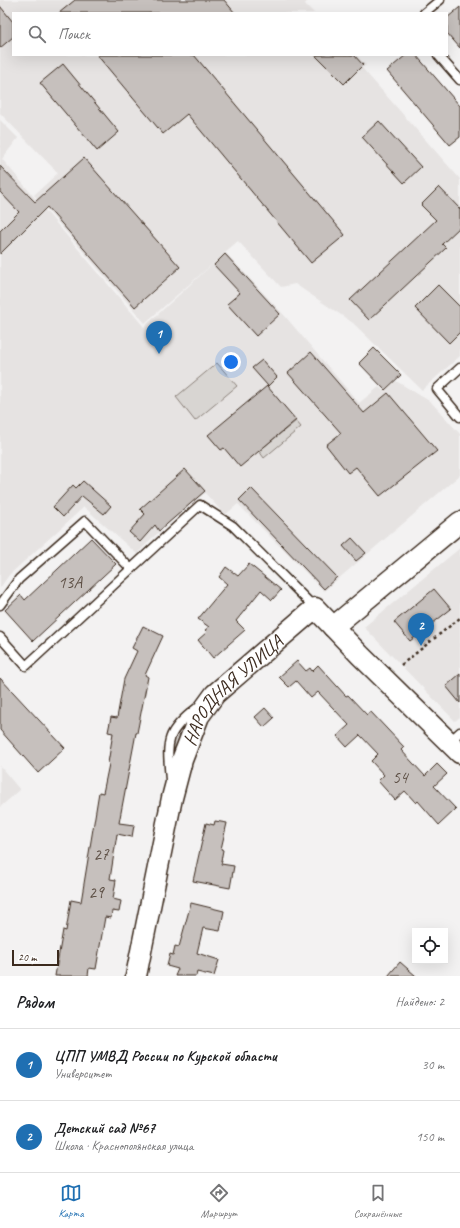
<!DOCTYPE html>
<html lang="ru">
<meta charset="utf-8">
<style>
:root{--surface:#fff;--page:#f6f6f6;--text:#202124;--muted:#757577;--line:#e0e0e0;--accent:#1f6fb2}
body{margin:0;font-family:Caveat,sans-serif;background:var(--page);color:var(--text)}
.controls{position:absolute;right:12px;bottom:12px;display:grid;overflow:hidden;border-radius:0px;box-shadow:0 4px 16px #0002}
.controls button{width:36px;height:36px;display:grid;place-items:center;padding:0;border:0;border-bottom:1px solid var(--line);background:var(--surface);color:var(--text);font:20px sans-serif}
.scale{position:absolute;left:12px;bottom:10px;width:47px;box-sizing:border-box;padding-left:4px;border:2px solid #3b2a1e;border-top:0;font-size:11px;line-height:14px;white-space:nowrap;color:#3b2a1e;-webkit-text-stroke:3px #fff;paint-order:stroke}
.you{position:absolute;left:231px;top:362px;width:14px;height:14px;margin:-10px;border:3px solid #fff;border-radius:50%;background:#1a73e8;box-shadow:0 0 0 6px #1a73e833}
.badge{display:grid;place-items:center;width:26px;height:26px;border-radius:50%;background:var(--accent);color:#fff;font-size:13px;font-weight:700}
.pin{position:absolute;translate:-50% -33px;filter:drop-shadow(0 1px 2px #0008)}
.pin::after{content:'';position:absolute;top:21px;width:14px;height:12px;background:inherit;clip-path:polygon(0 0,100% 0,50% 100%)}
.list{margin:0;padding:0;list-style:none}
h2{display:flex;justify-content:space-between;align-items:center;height:52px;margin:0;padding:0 16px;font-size:17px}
h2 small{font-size:13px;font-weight:400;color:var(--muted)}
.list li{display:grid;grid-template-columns:26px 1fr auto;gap:12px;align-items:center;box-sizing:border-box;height:72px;padding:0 16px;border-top:1px solid var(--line)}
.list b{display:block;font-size:15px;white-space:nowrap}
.list p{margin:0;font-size:13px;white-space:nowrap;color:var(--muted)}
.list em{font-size:13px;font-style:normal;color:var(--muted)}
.icon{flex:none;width:22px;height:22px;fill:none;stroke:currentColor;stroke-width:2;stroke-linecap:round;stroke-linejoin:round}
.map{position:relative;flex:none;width:460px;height:976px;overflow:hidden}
.search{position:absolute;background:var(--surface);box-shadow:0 4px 16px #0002;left:12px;right:12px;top:12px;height:44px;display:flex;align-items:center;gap:10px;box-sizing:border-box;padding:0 14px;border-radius:0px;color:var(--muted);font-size:15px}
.sheet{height:196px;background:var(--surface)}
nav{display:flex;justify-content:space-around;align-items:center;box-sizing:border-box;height:56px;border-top:1px solid var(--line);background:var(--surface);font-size:11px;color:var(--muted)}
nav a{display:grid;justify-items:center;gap:2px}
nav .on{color:var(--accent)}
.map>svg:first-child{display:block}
.built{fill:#e6e3e2}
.green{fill:#d8d5d2;stroke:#8a8078}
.building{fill:#c6c0bd;stroke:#3b2a1e}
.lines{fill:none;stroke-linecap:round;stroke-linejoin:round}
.service-casing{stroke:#3b2a1e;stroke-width:11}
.tertiary-casing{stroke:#3b2a1e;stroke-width:23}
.path{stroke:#3b2a1e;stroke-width:2.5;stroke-dasharray:3 3;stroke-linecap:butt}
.service{stroke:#fff;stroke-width:8}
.tertiary{stroke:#fff;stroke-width:20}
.labels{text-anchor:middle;stroke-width:3;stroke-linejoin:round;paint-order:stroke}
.number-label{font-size:17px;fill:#5e5046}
.street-label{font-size:19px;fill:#3b2a1e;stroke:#fff}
</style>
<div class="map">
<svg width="460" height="976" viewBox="0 0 460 976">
<rect width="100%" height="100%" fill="#f3f2f2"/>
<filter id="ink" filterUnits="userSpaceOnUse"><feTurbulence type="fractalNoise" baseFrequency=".025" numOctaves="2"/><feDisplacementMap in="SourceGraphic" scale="8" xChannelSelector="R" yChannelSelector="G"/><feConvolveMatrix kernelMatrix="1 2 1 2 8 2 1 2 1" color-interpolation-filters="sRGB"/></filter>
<g filter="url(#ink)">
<path class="built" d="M0 0H308L305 4 314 13H13V55H356L366 65 362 68 460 179V356L422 390 353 323 295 284 281 287 238 241 225 252 284 315 359 403 379 387 384 391 396 381 431 402 460 434V475L324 591 238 504 225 515 205 493 151 539 137 554 84 507 9 575 0 588V120L18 138 2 159 144 327 217 260 145 323 34 195 58 173 0 113Z
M460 548V717L455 721 364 627Z
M0 766 20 790 0 807Z"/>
<path class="green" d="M217 363 237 386 195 421 176 397Z
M296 421 301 427 264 458 259 451Z
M185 724 174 758C169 747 174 727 185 724Z"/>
<path class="building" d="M75 0H224L235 13H59Z
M0 6 13 22V37L0 48Z
M460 7V48L447 33V18Z
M97 55H194L345 235 311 263 187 114 163 134Z
M315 55H354L363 65 344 84Z
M406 55H416L460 106V137L450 145 387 71Z
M63 64 119 132 97 151 40 83Z
M379 121 421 167 404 183 362 137Z
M84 158 180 267 135 307 47 207 0 254V231L19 212 0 192V166L35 202Z
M439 187 460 209V227L442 244 446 248 369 320 350 300 436 220 421 205Z
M225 254 280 314 256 336 227 304 240 293 214 265Z
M438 285 460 307V332L449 343 415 308Z
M374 348 401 375 385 390 359 363Z
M311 352 364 413 388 393 437 451 380 496 356 467 348 473 326 445 341 433 288 373Z
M262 360 277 377 268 386 252 368Z
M267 386 296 420 240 467 224 448 221 450 208 435Z
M185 469 205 491 159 531 155 525 140 542 129 532 145 514 140 509Z
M83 481 111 506 104 514 82 496 63 517 53 507 73 485 76 488Z
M251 488 337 577 324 589 239 500Z
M91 538 116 564 33 641 5 610 21 595 25 600Z
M352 538 366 553 356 561 343 546Z
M249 564 281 590 272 600 261 590 236 621 245 630 213 658 198 640 207 632 205 630 209 627 198 619 227 584 219 577 226 567 238 576Z
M434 589 451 609 410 641 394 622Z
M143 626 163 636 145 675 148 677 137 733H136L119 823 134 825 132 837 117 834 110 879 116 880 113 899 121 901 119 912 112 911 111 918 105 917 96 969 89 968 88 976H55L63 930 66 931 71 900 81 902 99 792 103 793 109 764 108 763 113 733 108 732 111 717 117 718 124 679 137 651 132 648Z
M297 661 306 671 310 668 312 671 318 665 346 696 348 695 367 715 370 711 404 747 401 750 425 776 437 764 447 774 434 786 456 809 439 825 418 801 416 803 405 791 395 800 378 781 384 775 371 761 378 754 360 735 347 747 337 736 349 725 318 692 311 698 296 681 289 687 279 677Z
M460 674V703L446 686Z
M0 678 65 748 38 773 0 730Z
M265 708 274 718 264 727 255 717Z
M215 821 227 823 221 849 223 850 221 861H222L221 864 234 866 230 888 193 881 206 823 214 825Z
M191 903 224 911 220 931 203 928 197 953 219 960 214 976 197 972 196 976H175L178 969 167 966 170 954 173 955 175 946 179 947Z
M400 962 416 976H388Z"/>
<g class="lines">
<defs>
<path id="service" d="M424 13 440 0
M438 55 460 80
M460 368 437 389 460 417
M0 605 19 579 85 521 131 569
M0 637 26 666 200 505 233 526 315 608
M449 742 460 732
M170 780C167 742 164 733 197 708"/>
<g id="tertiary">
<path d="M333 627 460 522"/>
<path id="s1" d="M136 976 172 798 182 760 199 716 215 694 315 608 360 655 460 753"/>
</g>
</defs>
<use href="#service" class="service-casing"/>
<use href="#tertiary" class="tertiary-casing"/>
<path class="path" d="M401 665 460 618"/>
<use href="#service" class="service"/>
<use href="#tertiary" class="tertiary"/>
</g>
</g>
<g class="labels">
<g class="number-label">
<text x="70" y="588">13А</text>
<text x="400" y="783">54</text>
<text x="101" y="860">27</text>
<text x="96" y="898">29</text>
</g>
<g class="street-label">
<text dy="7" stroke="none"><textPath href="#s1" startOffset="309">НАРОДНАЯ УЛИЦА</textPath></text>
</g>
</g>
</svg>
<div class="controls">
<button><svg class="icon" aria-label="locate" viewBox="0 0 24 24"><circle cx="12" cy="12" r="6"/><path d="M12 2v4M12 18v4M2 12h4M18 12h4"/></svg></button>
</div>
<div class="scale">20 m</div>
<div class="you"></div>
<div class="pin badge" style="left:159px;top:354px">1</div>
<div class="pin badge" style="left:421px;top:646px">2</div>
<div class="search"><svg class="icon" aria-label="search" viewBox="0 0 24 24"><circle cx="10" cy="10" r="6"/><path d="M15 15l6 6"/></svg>Поиск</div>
</div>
<section class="sheet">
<h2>Рядом<small>Найдено: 2</small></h2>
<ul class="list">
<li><span class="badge">1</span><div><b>ЦПП УМВД России по Курской области</b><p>Университет</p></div><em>30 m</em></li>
<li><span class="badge">2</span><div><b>Детский сад №67</b><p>Школа · Краснополянская улица</p></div><em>150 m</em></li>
</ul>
</section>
<nav>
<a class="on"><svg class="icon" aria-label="map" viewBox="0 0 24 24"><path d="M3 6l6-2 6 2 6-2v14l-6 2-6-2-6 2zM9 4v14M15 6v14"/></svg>Карта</a>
<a><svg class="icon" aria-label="directions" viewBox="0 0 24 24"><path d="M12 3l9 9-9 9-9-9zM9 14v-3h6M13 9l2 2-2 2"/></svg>Маршрут</a>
<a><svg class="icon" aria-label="saved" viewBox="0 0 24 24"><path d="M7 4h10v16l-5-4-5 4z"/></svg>Сохранённые</a>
</nav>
